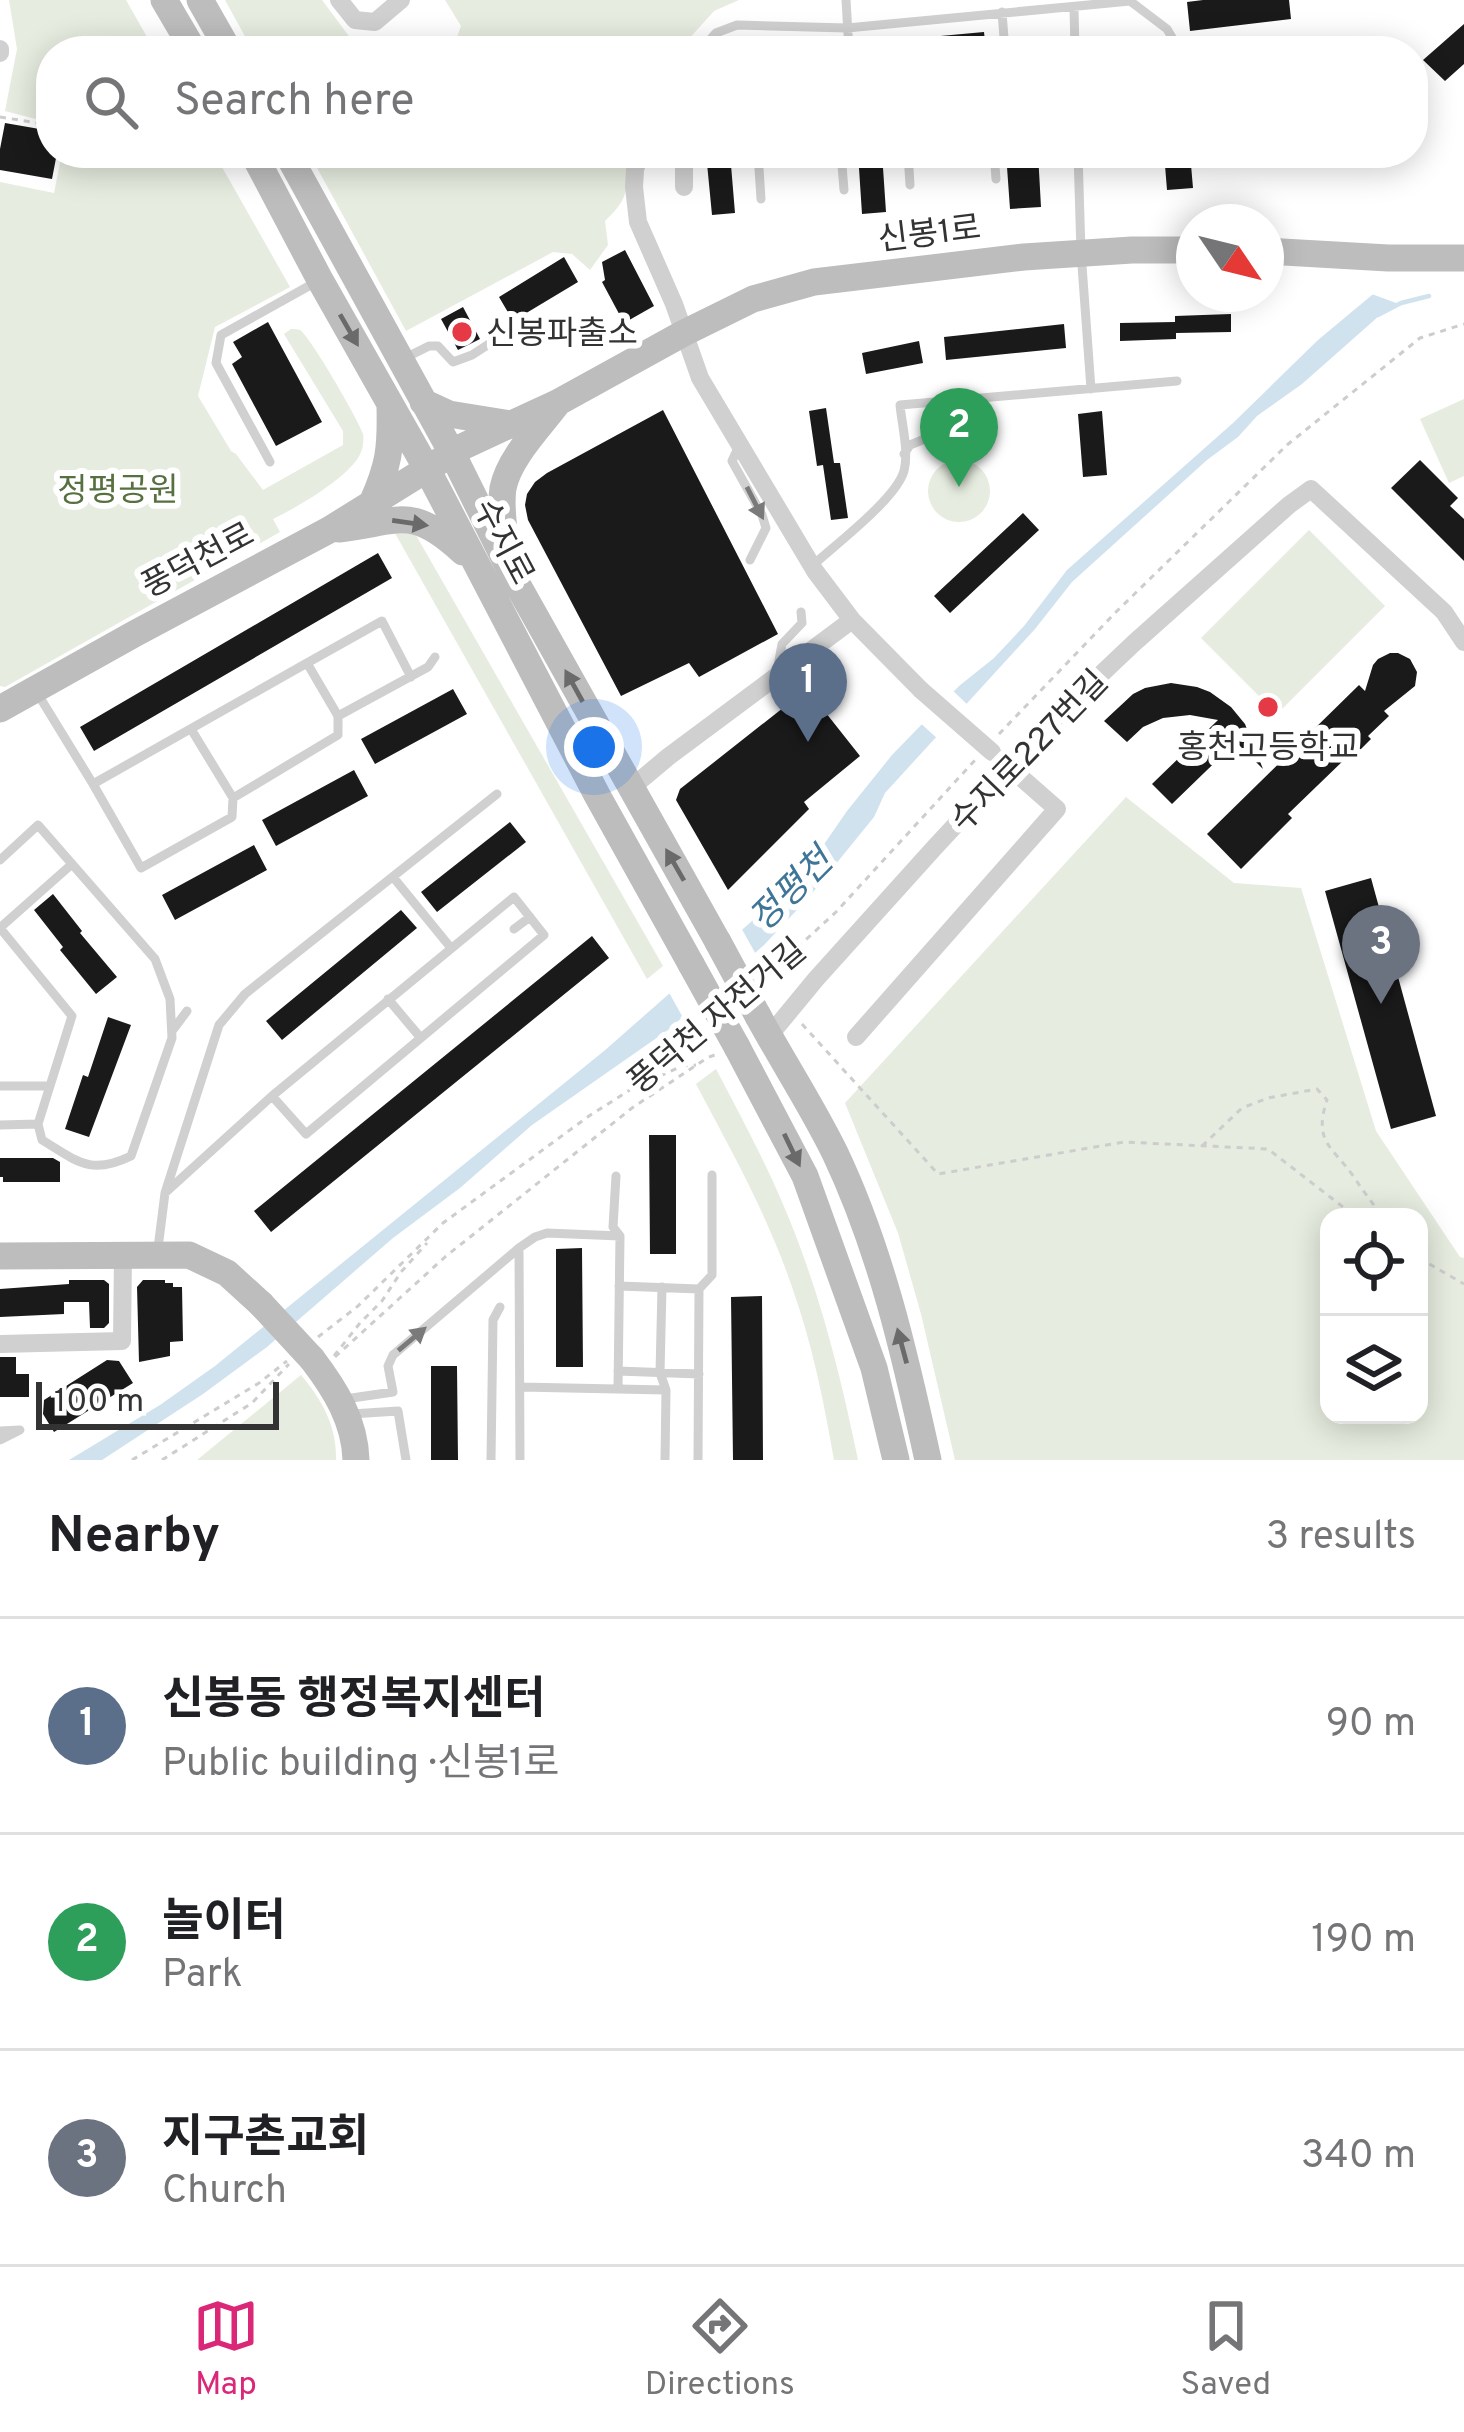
<!DOCTYPE html>
<meta charset="utf-8">
<style>
:root{--surface:#fff;--page:#f2f2f2;--text:#202124;--muted:#757577;--line:#e0e0e0;--accent:#db2777}
body{margin:0;font-family:Overpass,"Noto Sans KR",sans-serif;background:var(--page);color:var(--text)}
.controls{position:absolute;right:36px;bottom:36px;display:grid;overflow:hidden;border-radius:24px;box-shadow:0 6px 30px #0003}
.controls button{width:108px;height:108px;display:grid;place-items:center;padding:0;border:0;border-bottom:3px solid var(--line);background:var(--surface);color:var(--text);font:60px sans-serif}
.compass{position:absolute;left:1176px;top:204px;width:108px;height:108px;border-radius:50%;background:var(--surface);box-shadow:0 6px 30px #0003;rotate:125deg}
.scale{position:absolute;left:36px;bottom:30px;width:243px;box-sizing:border-box;padding-left:12px;border:6px solid #333;border-top:0;font-size:33px;line-height:42px;white-space:nowrap;color:#333;-webkit-text-stroke:9px #fff;paint-order:stroke}
.you{position:absolute;left:594px;top:747px;width:42px;height:42px;margin:-30px;border:9px solid #fff;border-radius:50%;background:#1a73e8;box-shadow:0 0 0 18px #1a73e833}
.badge{display:grid;place-items:center;width:78px;height:78px;border-radius:50%;background:var(--accent);color:#fff;font-size:39px;font-weight:700}
.pin{position:absolute;translate:-50% -99px;filter:drop-shadow(0 3px 6px #0008)}
.pin::after{content:'';position:absolute;top:63px;width:42px;height:36px;background:inherit;clip-path:polygon(0 0,100% 0,50% 100%)}
.list{margin:0;padding:0;list-style:none}
h2{display:flex;justify-content:space-between;align-items:center;height:156px;margin:0;padding:0 48px;font-size:51px}
h2 small{font-size:39px;font-weight:400;color:var(--muted)}
.list li{display:grid;grid-template-columns:78px 1fr auto;gap:36px;align-items:center;box-sizing:border-box;height:216px;padding:0 48px;border-top:3px solid var(--line)}
.list b{display:block;font-size:45px;white-space:nowrap}
.list p{margin:0;font-size:39px;white-space:nowrap;color:var(--muted)}
.list em{font-size:39px;font-style:normal;color:var(--muted)}
.icon{flex:none;width:66px;height:66px;fill:none;stroke:currentColor;stroke-width:2;stroke-linecap:round;stroke-linejoin:round}
.map{position:relative;flex:none;width:1464px;height:1460px;overflow:hidden}
.search{position:absolute;background:var(--surface);box-shadow:0 6px 30px #0003;left:36px;right:36px;top:36px;height:132px;display:flex;align-items:center;gap:30px;box-sizing:border-box;padding:0 42px;border-radius:48px;color:var(--muted);font-size:45px}
.sheet{height:804px;background:var(--surface)}
nav{display:flex;justify-content:space-around;align-items:center;box-sizing:border-box;height:168px;border-top:3px solid var(--line);background:var(--surface);font-size:33px;color:var(--muted)}
nav a{display:grid;justify-items:center;gap:6px}
nav .on{color:var(--accent)}
.map>svg:first-child{display:block}
.green{fill:#e6ecdf;fill-rule:evenodd}
.water{fill:#cfe2ee}
.pier{fill:#fff}
.lines{fill:none;stroke-linecap:round;stroke-linejoin:round}
.stream{stroke:#cfe2ee;stroke-width:4.5}
.building{fill:#1a1a1a}
.path{stroke:#cdcdcd;stroke-width:3;stroke-dasharray:6 6;stroke-linecap:butt}
.lane{stroke:#d0d0d0;stroke-width:9}
.street{stroke:#d0d0d0;stroke-width:18}
.secondary{stroke:#bdbdbd;stroke-width:27}
.street-bridge{stroke:#d0d0d0;stroke-width:18}
.secondary-bridge{stroke:#bdbdbd;stroke-width:27}
.oneway{fill:#6a6a6a}
.oneway2{fill:#7a7a7a}
.poi-dot{fill:#e63946;stroke:#fff;stroke-width:4.5}
.labels{text-anchor:middle;stroke-width:12;stroke-linejoin:round;paint-order:stroke}
.street-label{font-size:33px;fill:#333;stroke:#fff}
.poi-label{font-size:33px;fill:#333;stroke:#fff;text-anchor:start}
.park-label{font-size:33px;fill:#56703f;stroke:#fff}
.water-label{font-size:36px;font-style:italic;fill:#3f7597;stroke:#fff}
</style>
<div class="map">
<svg width="1464" height="1460" viewBox="0 0 1464 1460">
<rect width="100%" height="100%" fill="#fff"/>
<path class="green" d="M9 0H126L155 51H51V123L5 111 17 49Z
M225 0H322L360 51H253Z
M445 0H739L714 11 678 51H441L457 37 461 26Z
M62 153H214L290 287 215 327 198 396 231 451 236 454 263 490 343 445V431L284 334 291 329C294 329 297 329 300 330 310 336 359 421 363 434 364 439 363 448 361 452 352 476 296 508 273 519L280 532 5 687 0 686V182L54 193Z
M309 153H628C625 188 633 195 605 221L608 245 590 270 572 254 553 252 406 331Z
M1464 399V476L1449 483 1420 419Z
M928 491a31 31 0 1 1 62 0a31 31 0 1 1-62 0Z
M392 528 413 530 663 966 647 979Z
M1309 530 1385 606 1277 714 1201 638Z
M1126 797 1234 883 1301 888 1376 1131 1460 1257 1464 1258V1460H955L921 1314 898 1233 845 1103ZM1329 1217H1419V1415H1329Z
M716 1069C739 1113 763 1157 782 1202 818 1285 840 1372 858 1460H834C824 1402 812 1343 792 1287 768 1216 731 1150 696 1084Z
M301 1375C322 1400 337 1426 336 1460H197Z"/>
<path class="water" d="M1393 284 1407 300 1388 308 1302 384 1257 416 1238 437 1207 460 1072 582 1035 629 885 793 874 817 809 897 764 945 668 1030 532 1125 460 1188 393 1238 267 1347 203 1394 102 1460H69L160 1405 215 1366 604 1051 769 906 807 869 847 811 892 755 959 686 994 658 1024 626 1067 570 1233 423 1318 340 1372 295Z"/>
<path class="pier" d="M1464 269V296L1407 307 1369 293 1408 276Z
M949 687 970 707 939 740 917 720Z
M739 924 758 958 686 1023 667 989Z"/>
<g class="lines">
<path class="stream" d="M1378 315 1401 303 1429 296"/>
</g>
<path class="building" d="M1203 0H1289L1291 19 1190 31 1187 2Z
M1464 24V64L1445 81 1423 60Z
M984 32 986 51H876L875 42Z
M5 123 51 131V153H57L52 179 0 170V149Z
M706 153H730L735 213 712 215Z
M858 153H882L886 212 862 214Z
M1006 153H1038L1041 207 1010 209Z
M1164 153H1190L1193 188 1167 190Z
M625 250 654 306 624 323 602 282 605 280 602 262Z
M564 257 578 282 513 321 499 297Z
M463 307 480 339 458 350 441 319Z
M1231 314V332L1176 333V339L1120 341V323L1175 322V316Z
M268 322 322 422 276 446 232 364 242 357 233 342Z
M1064 324 1066 348 946 360 944 337Z
M919 341 923 363 866 374 862 353Z
M826 408 834 463H840L848 518 831 520 823 465 817 466 809 411Z
M663 410 778 634 699 677 689 663 621 696 528 520 525 505 527 494 535 482 547 473Z
M1102 411 1107 475 1083 477 1078 414Z
M1420 460 1458 498 1450 506 1464 519V561L1391 488Z
M1023 513 1039 530 950 613 934 596Z
M378 553 392 578 94 751 80 727Z
M1390 653H1398L1410 659 1417 672 1415 686 1384 711 1389 716 1368 736 1371 739 1349 761 1346 758 1288 814 1292 818 1241 869 1207 834 1359 685 1365 691 1373 665 1378 659Z
M1171 683 1197 687 1210 692 1231 707 1245 724 1263 769 1236 742 1172 804 1152 784 1218 720 1190 715 1163 718 1143 727 1127 742 1104 721 1133 694 1145 688Z
M453 689 467 714 375 764 361 739Z
M807 689 860 756 804 802 809 809 728 890 676 800 680 789Z
M354 770 368 796 276 846 262 820Z
M510 822 526 842 437 912 421 892Z
M254 845 267 870 175 920 162 895Z
M1371 878 1436 1116 1391 1129 1325 891Z
M53 894 82 931 80 933 117 977 96 994 60 950 63 947 34 910Z
M401 910 417 928 282 1040 266 1021Z
M592 936 609 958 271 1232 254 1211Z
M108 1017 131 1025 89 1137 65 1129 83 1075 88 1077Z
M649 1135H676V1254H650Z
M0 1158H53L60 1162V1182H3V1177H0Z
M582 1248 583 1367H556V1249Z
M69 1280H104L109 1284V1323L104 1328H90L89 1302H64V1314L0 1317V1289L69 1284Z
M143 1280H165V1283H173V1287H182L183 1341 170 1342V1356L139 1362 137 1287Z
M762 1296 763 1460H733L731 1297Z
M0 1357H16V1374H29V1397H0Z
M107 1360 119 1361 133 1383 54 1432 43 1414 44 1400Z
M431 1366H457L458 1460H431Z"/>
<g class="lines">
<path class="path" d="M0 117 51 125
M107 153 131 157 153 153
M999 734 1116 612 1287 445 1420 338 1464 324
M787 961 807 962
M762 980 836 912 976 759
M802 1024 938 1174 1124 1142 1268 1149 1356 1217
M638 1086 682 1066 696 1065
M1202 1146 1242 1108 1268 1098 1317 1089 1327 1100C1313 1142 1332 1146 1354 1177 1363 1191 1373 1204 1383 1217
M1419 1258 1464 1284
M318 1337 358 1306 443 1223 589 1116 633 1088 704 1029
M334 1356 360 1323 382 1301 401 1272 427 1243
M335 1357 445 1257 632 1108 707 1058 717 1054
M132 1460 259 1383 287 1361
M162 1460 252 1403 289 1364"/>
<path class="lane" d="M846 0 849 51
M1074 8 1075 51
M1002 12 1005 51
M700 51 716 33 737 25 847 28 1130 1 1167 29 1180 51
M758 153 761 199
M841 153 844 190
M908 153 910 185
M994 153 996 179
M1078 153 1081 252 1091 389
M1211 153V160
M405 358 429 346H438L453 362 472 355 492 342
M739 446 732 461 762 515 766 528 750 560
M904 454 910 445 927 438
M270 462 216 363 221 335 316 282
M812 566C835 545 896 499 904 471 909 452 902 425 900 405L1177 381
M777 671 782 644 802 623 801 612
M36 691 93 784 141 868 232 817 233 798 338 735V716L428 667 435 657
M338 716 307 663 382 621 411 677
M191 729 233 798
M93 784 307 663
M0 860 38 825 155 959 170 999 172 1038 131 1156C90 1176 77 1161 42 1140L38 1124
M393 877 451 948
M1 927 72 864
M0 928 72 1016 38 1124 0 1125
M514 929 530 917
M388 999 420 1037
M172 1031 187 1011
M0 1086H50
M616 1176 613 1227 620 1236
M165 1193 272 1096 514 897 544 935 306 1134 272 1096
M158 1248 165 1193 219 1025 245 994 497 794
M519 1248 520 1460
M619 1286 699 1289
M662 1287 660 1373 666 1390
M618 1371 699 1374
M520 1387 666 1390 665 1460
M345 1399 393 1392 388 1366 393 1355 519 1248 535 1237 547 1233 620 1236 618 1389
M351 1414 398 1411 406 1460
M0 1431 20 1430 0 1440
M491 1460 493 1320 500 1307
M698 1460 699 1289 712 1275V1175"/>
<path class="street" d="M339 0 355 20 375 22 401 0
M0 49V53
M640 153 635 170 634 187 638 222 674 304 700 378 815 571 852 620 921 690
M684 153V187
M631 788 668 757 852 620
M769 1036 816 979 935 847 1057 716 1134 643 1289 505 1311 489 1444 612 1464 642
M856 1037 1057 809 1000 759
M0 1344 122 1341 123 1254"/>
<path class="secondary" d="M164 0 194 51
M200 0 229 51
M253 153 320 280 427 469 597 795 691 964
M287 153 452 453 516 582 718 942
M1266 251 1388 258H1464
M423 402 449 414 510 424
M372 503C389 465 391 449 390 407
M339 529C400 522 411 504 463 552
M506 547C504 528 500 507 503 488 509 458 539 428 557 404
M0 709 136 633 329 530 464 446 557 403 684 333 753 299 814 282 1024 257 1132 250H1194
M758 1016C783 1062 812 1106 835 1153 881 1250 905 1355 928 1460
M737 1047 805 1176 874 1368 896 1460
M0 1256 189 1255 227 1273 261 1304
M312 1359C335 1389 355 1421 356 1460"/>
<path class="street-bridge" d="M921 690 992 752"/>
<path class="secondary-bridge" d="M718 942 758 1016
M691 964 737 1047
M261 1304 312 1359"/>
</g>
<defs><path id="oneway-solid" d="M-6-.8H1V-3.2L6.5 0L1 3.2V.8H-6Z" transform="scale(3)"/></defs>
<g class="oneway">
<use href="#oneway-solid" transform="translate(349 330) rotate(60)"/>
<use href="#oneway-solid" transform="translate(410 523) rotate(8)"/>
<use href="#oneway-solid" transform="translate(574 686) rotate(-119)"/>
<use href="#oneway-solid" transform="translate(675 865) rotate(-120)"/>
<use href="#oneway-solid" transform="translate(792 1150) rotate(64)"/>
<use href="#oneway-solid" transform="translate(902 1346) rotate(-105)"/>
</g>
<g class="oneway2">
<use href="#oneway-solid" transform="translate(755 503) rotate(63)"/>
<use href="#oneway-solid" transform="translate(412 1339) rotate(-40)"/>
</g>
<g class="poi-dot">
<circle cx="462" cy="332" r="12"/>
<circle cx="1268" cy="707" r="12"/>
</g>
<g class="labels">
<g class="street-label">
<text transform="translate(929 232) rotate(-7)" y="12">신봉1로</text>
<text transform="translate(505 541) rotate(62)" y="12">수지로</text>
<text transform="translate(197 559) rotate(-28)" y="12">풍덕천로</text>
<text transform="translate(1028 750) rotate(-46)" y="12">수지로227번길</text>
<text transform="translate(716 1015) rotate(-40)" y="12">풍덕천 자전거길</text>
</g>
<g class="poi-label">
<text x="486" y="344">신봉파출소</text>
<text x="1268" y="758" text-anchor="middle">홍천고등학교</text>
</g>
<g class="park-label">
<text x="118" y="501">정평공원</text>
</g>
<g class="water-label">
<text transform="translate(790 889) rotate(-45)" y="13">정평천</text>
</g>
</g>
</svg>
<div class="controls">
<button><svg class="icon" aria-label="locate" viewBox="0 0 24 24"><circle cx="12" cy="12" r="6"/><path d="M12 2v4M12 18v4M2 12h4M18 12h4"/></svg></button>
<button><svg class="icon" aria-label="layers" viewBox="0 0 24 24"><path d="M12 4l9 5-9 5-9-5zM3 14l9 5 9-5"/></svg></button>
</div>
<svg class="compass" viewBox="-18 -18 36 36"><path d="M0-13l5 13h-10z" fill="#e53935"/><path d="M0 13l5-13h-10z" fill="#757577"/></svg>
<div class="scale">100 m</div>
<div class="you"></div>
<div class="pin badge" style="left:808px;top:742px;background:#5c6f8a">1</div>
<div class="pin badge" style="left:959px;top:487px;background:#2e9e5b">2</div>
<div class="pin badge" style="left:1381px;top:1004px;background:#6b7280">3</div>
<div class="search"><svg class="icon" aria-label="search" viewBox="0 0 24 24"><circle cx="10" cy="10" r="6"/><path d="M15 15l6 6"/></svg>Search here</div>
</div>
<section class="sheet">
<h2>Nearby<small>3 results</small></h2>
<ul class="list">
<li><span class="badge" style="background:#5c6f8a">1</span><div><b>신봉동 행정복지센터</b><p>Public building · 신봉1로</p></div><em>90 m</em></li>
<li><span class="badge" style="background:#2e9e5b">2</span><div><b>놀이터</b><p>Park</p></div><em>190 m</em></li>
<li><span class="badge" style="background:#6b7280">3</span><div><b>지구촌교회</b><p>Church</p></div><em>340 m</em></li>
</ul>
</section>
<nav>
<a class="on"><svg class="icon" aria-label="map" viewBox="0 0 24 24"><path d="M3 6l6-2 6 2 6-2v14l-6 2-6-2-6 2zM9 4v14M15 6v14"/></svg>Map</a>
<a><svg class="icon" aria-label="directions" viewBox="0 0 24 24"><path d="M12 3l9 9-9 9-9-9zM9 14v-3h6M13 9l2 2-2 2"/></svg>Directions</a>
<a><svg class="icon" aria-label="saved" viewBox="0 0 24 24"><path d="M7 4h10v16l-5-4-5 4z"/></svg>Saved</a>
</nav>
